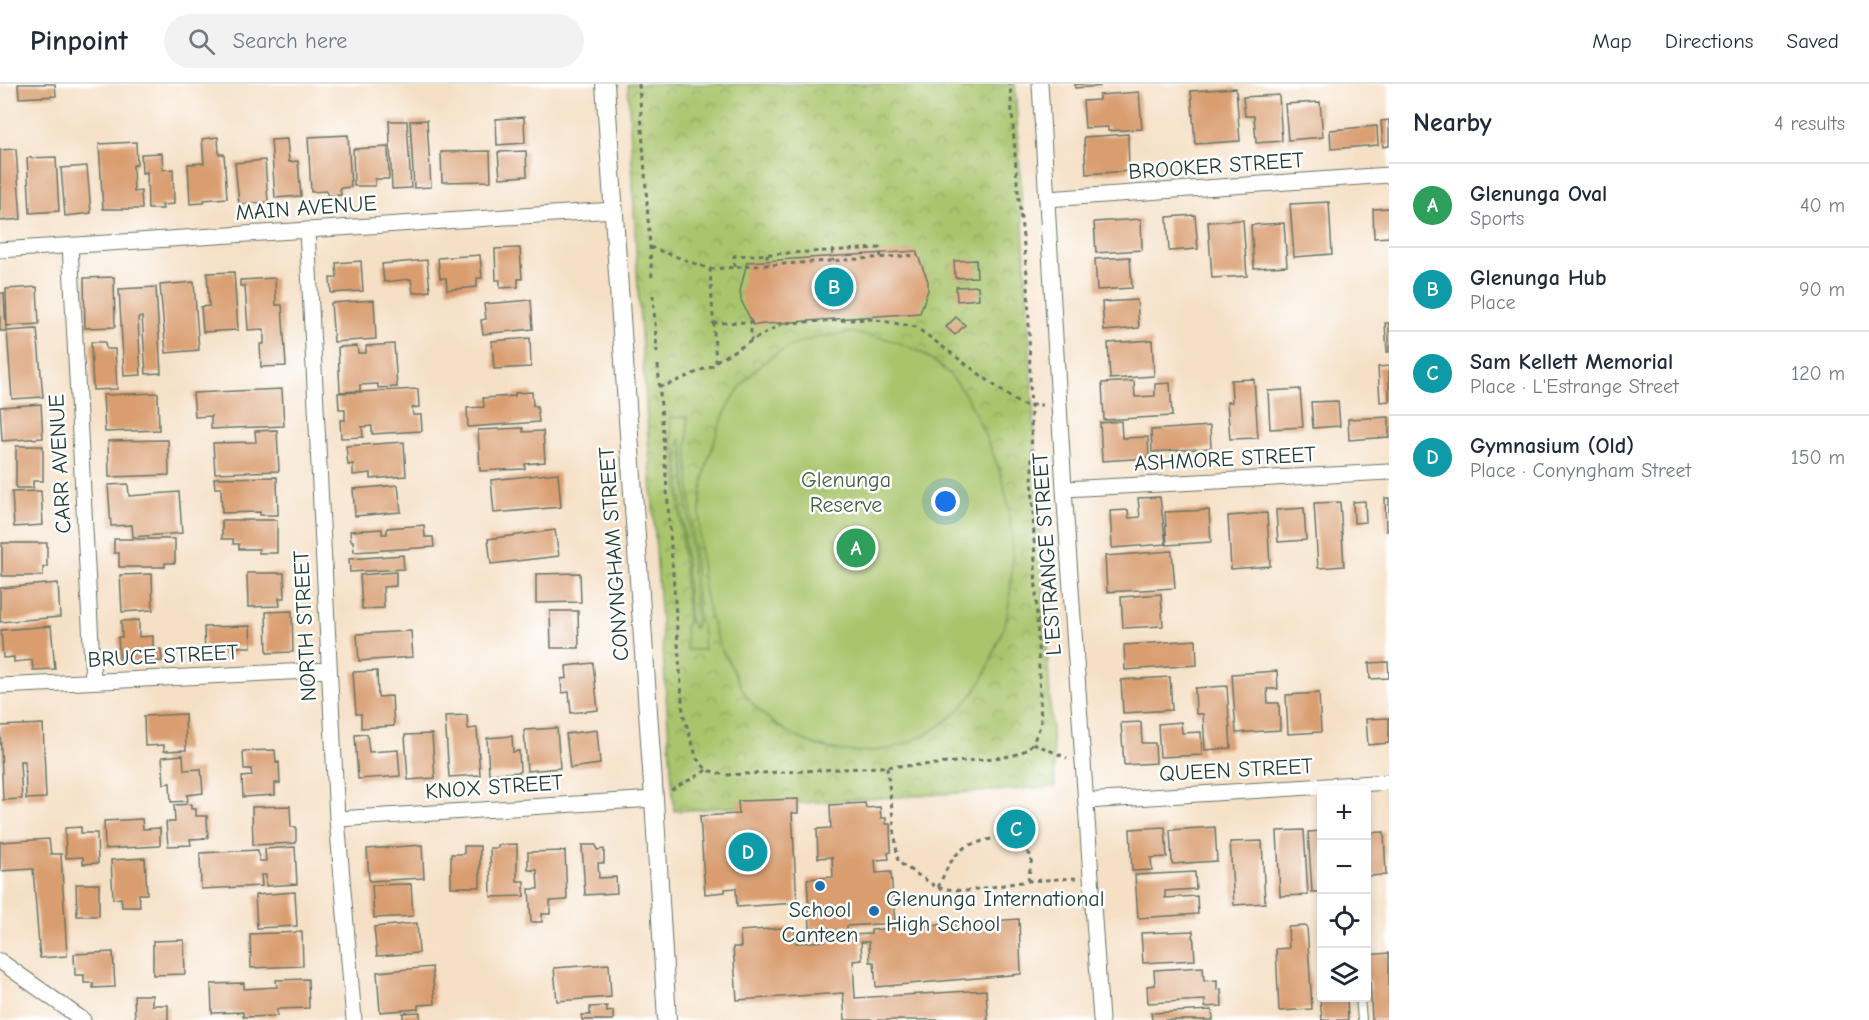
<!DOCTYPE html>
<meta charset="utf-8">
<style>
:root{--surface:#fff;--page:#f2f2f3;--text:#1f2937;--muted:#747a83;--line:#e0e1e3;--accent:#111827}
body{margin:0;font-family:"Comic Neue",sans-serif;background:var(--page);color:var(--text)}
.controls{position:absolute;right:18px;bottom:18px;display:grid;overflow:hidden;border-radius:6px;box-shadow:0 3px 9px #0003}
.controls button{width:54px;height:54px;display:grid;place-items:center;padding:0;border:0;border-bottom:2px solid var(--line);background:var(--surface);color:var(--text);font:30px sans-serif}
.you{position:absolute;left:946px;top:418px;width:21px;height:21px;margin:-15px;border:4px solid #fff;border-radius:50%;background:#1a73e8;box-shadow:0 0 0 9px #1a73e833}
.badge{display:grid;place-items:center;width:39px;height:39px;border-radius:50%;background:var(--accent);color:#fff;font-size:20px;font-weight:700}
.pin{position:absolute;translate:-50% -50%;border:3px solid #fff;box-shadow:0 2px 6px #0006}
.list{margin:0;padding:0;list-style:none}
h2{display:flex;justify-content:space-between;align-items:center;height:78px;margin:0;padding:0 24px;font-size:26px}
h2 small{font-size:20px;font-weight:400;color:var(--muted)}
.list li{display:grid;grid-template-columns:39px 1fr auto;gap:18px;align-items:center;box-sizing:border-box;height:84px;padding:0 24px;border-top:2px solid var(--line)}
.list b{display:block;font-size:22px;white-space:nowrap}
.list p{margin:0;font-size:20px;white-space:nowrap;color:var(--muted)}
.list em{font-size:20px;font-style:normal;color:var(--muted)}
.icon{flex:none;width:33px;height:33px;fill:none;stroke:currentColor;stroke-width:2;stroke-linecap:round;stroke-linejoin:round}
.map{position:relative;flex:none;width:1389px;height:936px;overflow:hidden}
header{display:flex;align-items:center;gap:36px;box-sizing:border-box;height:84px;padding:0 30px;background:var(--surface);border-bottom:2px solid var(--line)}
header strong{font-size:28px}
nav{display:flex;gap:33px;margin-inline-start:auto;font-size:21px}
.search{width:420px;height:54px;background:var(--page);display:flex;align-items:center;gap:15px;box-sizing:border-box;padding:0 21px;border-radius:33px;color:var(--muted);font-size:22px}
main{display:flex}
aside{flex:1;background:var(--surface)}
.map>svg:first-child{display:block}
.park{fill:url(#park-crowns);stroke:#648150;stroke-width:1.5}
.pitch{fill:#a9c56c;stroke:#648150;stroke-width:1.5;fill-rule:evenodd}
.building{fill:#d99d70}
.lines{fill:none;stroke-linecap:round;stroke-linejoin:round}
.service-casing{stroke:#6a7667;stroke-width:10}
.minor-casing{stroke:#6a7667;stroke-width:17}
.tertiary-casing{stroke:#6a7667;stroke-width:20}
.path{stroke:#6a7667;stroke-width:3;stroke-dasharray:4.5 4.5;stroke-linecap:butt}
.service{stroke:#fff;stroke-width:8}
.minor{stroke:#fff;stroke-width:15}
.tertiary{stroke:#fff;stroke-width:18}
.poi-dot{fill:#1f6fb2;stroke:#fff;stroke-width:2}
.labels{text-anchor:middle;stroke-width:5;stroke-linejoin:round;paint-order:stroke}
.street-label{font-size:22px;fill:#1f3d34;stroke:#fff}
.park-label{font-size:22px;fill:#425f42;stroke:#fff}
.poi-label{font-size:22px;fill:#1f3d34;stroke:#fff;text-anchor:start}
</style>
<header>
<strong>Pinpoint</strong>
<div class="search"><svg class="icon" aria-label="search" viewBox="0 0 24 24"><circle cx="10" cy="10" r="6"/><path d="M15 15l6 6"/></svg>Search here</div>
<nav><a>Map</a><a>Directions</a><a>Saved</a></nav>
</header>
<main>
<div class="map">
<svg width="1389" height="936" viewBox="0 0 1389 936">
<defs>
<pattern id="park-crowns" width="20" height="18" patternUnits="userSpaceOnUse" patternTransform="scale(1.5)"><rect width="20" height="18" fill="#a9c56c"/><path d="M2 6a3 3 0 1 1 6 0M12 15a3 3 0 1 1 6 0" fill="none" stroke="#89a15a"/></pattern>
</defs>
<rect width="100%" height="100%" fill="#fff"/>
<filter id="ink" filterUnits="userSpaceOnUse"><feTurbulence type="fractalNoise" baseFrequency=".0167" numOctaves="2"/><feDisplacementMap in="SourceGraphic" scale="12" xChannelSelector="R" yChannelSelector="G"/><feConvolveMatrix kernelMatrix="1 2 1 2 8 2 1 2 1" color-interpolation-filters="sRGB"/></filter>
<filter id="wash" filterUnits="userSpaceOnUse"><feTurbulence type="fractalNoise" baseFrequency=".008" numOctaves="4" result="noise"/><feDisplacementMap in="SourceGraphic" scale="24" xChannelSelector="R" yChannelSelector="G"/><feGaussianBlur stdDeviation="1.35" result="paint"/><feColorMatrix in="noise" values="0 0 0 0 0 0 0 0 0 0 0 0 0 0 0 0 0 1.4 0 .05"/><feComposite in="paint" operator="in"/></filter>
<g filter="url(#wash)">
<rect width="100%" height="100%" fill="#f5e0c6"/>
<path class="park" d="M628 0H1015L1055 703 674 727 638 207Z"/>
<path class="pitch" d="M852 249C878 252 902 257 925 271 959 292 971 318 986 354 992 368 999 382 1003 398 1012 433 1014 473 1010 508 1009 521 1007 537 1002 548 999 556 995 562 993 570 981 610 950 641 912 657 891 667 866 669 843 667 806 662 771 643 748 614 740 603 735 590 729 578 726 572 722 568 720 562 699 510 694 438 706 383 708 376 711 369 713 361 724 323 743 289 779 268 802 255 827 251 852 249Z
M687 333 688 355 687 363 699 537 702 543 704 566H687L685 544 688 538 675 365 672 356 670 334ZM680 356 683 364 696 537 694 544 690 537 678 364Z"/>
<g id="blocks">
<path class="building" d="M18 0H55L56 12 19 14Z
M1075 0H1100V2L1075 4Z
M1236 4 1240 57 1195 60 1191 7Z
M1139 8 1142 45 1108 47V43L1085 44 1083 17 1099 16V11Z
M1279 11 1282 57 1256 59 1254 32H1245L1243 13Z
M1320 18 1323 53 1288 56 1285 20Z
M524 33 525 59 497 61 496 35Z
M427 36 431 103 414 104 410 37Z
M1389 36V62L1383 63 1381 37Z
M389 37H407L411 104 392 105Z
M1377 42 1378 61 1331 65 1330 46Z
M1128 50 1129 87 1086 90 1084 53Z
M348 51 351 103 340 104 341 111 328 112 326 107 311 108 308 53Z
M218 53 219 70H224L227 114 204 116V119L190 120 188 80 204 79 202 55Z
M287 55 289 78 298 77 301 112 275 114 271 56Z
M136 58 137 81H133L134 108 141 107 142 125H103L99 60Z
M388 63 389 95H375V102H354L353 65Z
M16 65 21 135 0 137V66Z
M490 67 491 97 442 98 441 68Z
M526 67 527 92 500 94 498 68Z
M162 69 163 86 173 85 174 120 162 121 163 125H148L147 88 142 89 141 70Z
M56 73 59 127 30 129 27 74Z
M265 76 268 118 239 120 235 79Z
M87 82 91 129 65 132 61 84Z
M1329 118 1332 170 1294 173 1290 120Z
M1389 124V153L1374 154 1373 125Z
M1195 131 1198 165 1169 167 1167 133Z
M1141 135 1142 166 1096 169 1094 138Z
M1243 136 1247 192 1212 194 1208 138Z
M1284 139 1287 182 1254 184 1251 141Z
M520 164 522 195H518V203L500 204V196H496L495 165Z
M916 167 928 197V206L920 229 753 241 741 216 740 207 747 178Z
M480 171 482 194H477V203L447 206 446 194H440L438 174Z
M1130 173 1132 204 1097 206 1095 175Z
M427 176 430 207 413 209 411 195 384 198 382 180Z
M976 176 977 193 955 194 954 177Z
M361 177 363 207 331 209 330 194H337L336 179Z
M234 188 238 246 203 248 201 223 209 222 207 189Z
M114 193 115 243 85 244 84 194Z
M275 194 276 221H282L286 282 261 283 260 260H264V245L248 246 245 202H240V196Z
M194 198 199 266 166 269 160 201Z
M978 202 979 215 957 217 956 203Z
M37 203 39 240 7 242 6 205Z
M156 203 161 289 146 290 142 233 138 234 141 291 124 292 119 205Z
M0 209H4L6 247H0Z
M374 216 376 255 334 258 331 219Z
M531 216 533 245 483 250 481 236 486 235 484 220Z
M1137 216 1139 244 1104 247 1102 218Z
M956 233 965 241 955 251 946 243Z
M1385 239H1389V268H1387Z
M37 245 43 313 12 315 7 247Z
M530 254 531 283 494 285 492 257Z
M1152 256 1154 292 1110 295 1108 259Z
M91 258H105L106 265H115L117 305 93 306Z
M394 260 397 303 378 304V300L360 301V307L340 308 338 263 357 262 358 269H366V262Z
M1389 282V317L1380 318 1378 283Z
M1254 295 1258 354 1230 355 1227 318H1232L1231 296Z
M1134 297 1135 313 1155 312V300L1170 299 1172 332 1104 336 1102 299Z
M282 305 284 342 211 345V332L195 333 193 309Z
M418 305 419 323 412 324 413 331H421L422 347 372 350V342L362 343 363 353 341 354 340 336H345V325H339L338 309Z
M1300 305 1303 343 1270 345 1268 307Z
M532 308 533 322H537L539 338 468 343 467 324 484 323 483 314 515 312V309Z
M158 309 159 346 105 348 103 311Z
M1338 317 1340 342 1313 344 1311 318Z
M41 320 43 354 2 357 0 323Z
M1389 333V353L1349 356 1348 335Z
M1121 337 1122 354 1148 353 1149 374 1102 377 1100 339Z
M1210 342 1211 364 1152 368 1151 346Z
M523 344V348L543 347 545 378 525 380V385L480 387 478 346Z
M277 346 279 387 215 389 213 359 256 358 255 347Z
M168 356 169 391 109 393 108 357Z
M404 358 406 392 371 395V389L353 391V380L348 381 346 362Z
M16 362H43V397H33V404H16Z
M558 389 561 423 494 429 491 396Z
M277 393 278 431H260V428L222 429 221 404H215L214 394Z
M128 400 129 412 179 408 182 449 133 453 132 441 111 442 108 401Z
M398 401 401 428 355 432 353 405Z
M41 407 43 441 14 443 12 408Z
M1160 413 1166 460 1112 464 1110 427 1128 426 1129 434 1140 433 1138 414Z
M1385 414H1389V447H1386Z
M1365 417 1366 438 1354 439 1353 418Z
M1340 418 1344 482 1318 484 1314 419Z
M1304 424 1306 456 1278 458 1276 426Z
M1209 426 1211 458 1167 461 1165 428Z
M1267 429 1270 482 1231 485 1228 432Z
M222 436H277V469H259V465H239V460H233V455H222Z
M424 441 425 453H433L434 463 354 468 353 457H351L350 447 382 445V450H387V444Z
M555 446 559 472 491 480 488 455Z
M114 455H175V479H165V483H119V469H114Z
M2 459H47V483H43V492H2Z
M1172 467 1175 504 1107 508 1105 472Z
M403 471 404 485 350 488 349 475Z
M396 488V502L383 503 384 524 362 525 360 491Z
M247 489H284L285 514H279L280 522 248 523Z
M580 489 581 518 536 519V490Z
M152 490 153 526 122 528 120 491Z
M58 499 60 533 0 538V504Z
M1161 510 1163 542 1123 544 1121 513Z
M292 527 293 568 267 569 266 528Z
M550 527H578L579 564H551Z
M139 536V553L153 552V566L161 565 162 577 120 579 118 553H122L121 537Z
M51 542 55 585 33 586 32 576 14 578V573L3 574 1 546Z
M250 542 251 563H235L236 571 205 572 204 543Z
M411 547 413 573 359 577 357 550Z
M1196 556 1197 581 1125 586 1124 561Z
M1388 578 1389 594 1370 595 1369 579Z
M593 579 598 626 571 629 569 608 562 609 561 595 567 594 566 582Z
M377 587 378 613 392 612 394 642 361 644V630H356L353 588Z
M1277 587 1278 605H1267L1268 619H1279L1280 646 1236 649 1232 590Z
M1170 593 1172 626 1123 629 1121 596Z
M1227 602 1231 664 1205 666 1203 630H1196L1195 604Z
M1319 609 1321 648 1288 650 1286 611Z
M185 630 186 666 164 667V661L145 662 144 632Z
M467 631 468 645 477 644 480 691 449 693 445 632Z
M1389 634V659L1368 661 1366 635Z
M1141 638 1142 659H1155L1156 679 1124 681 1121 639Z
M1181 638 1182 649 1201 648 1202 671 1160 673 1158 640Z
M43 640 46 714 26 715 25 677H20L22 715 3 716 0 642Z
M557 644 560 684 527 687 524 646Z
M597 646 600 680 570 684 566 650Z
M367 650 369 668 398 666 400 692 358 695 355 651Z
M432 650 435 694 408 696 405 651Z
M512 652 513 668 519 667 520 688 489 690 487 654Z
M275 666 276 679 279 678 280 699H275V711L243 713 242 693 252 692 251 685H244L243 667Z
M183 671 184 686 201 685 203 709 187 711 188 717 171 718 170 699 164 700 162 673Z
M798 715V729H792L797 819 737 823 736 804 725 805V808L705 810 700 732 739 730 738 717Z
M865 719 866 724 880 723 881 734H886V740H890L891 768 888 769 889 775 875 776 876 789 891 788 895 839 847 842 848 855 851 854 850 851 871 850V846L1019 835 1021 890 876 903 874 878H870L869 858H861L862 876 853 877 855 914 986 906 988 936H845L843 909 737 916 733 863H741L740 847 794 843 796 859 825 857 824 843 810 844 807 795 833 793 832 773 818 774 817 745 831 744 830 721Z
M191 720V725H196V732H207L208 754 190 755 191 761 168 762 166 738H175L174 721Z
M290 722 291 743H296V759L253 761 252 723Z
M142 735 143 745 160 744V762L105 765 104 737Z
M81 743V749H97L98 779 83 780V773L66 774 65 744Z
M1165 743 1167 773 1151 774 1152 786 1132 787 1130 745Z
M1215 743 1217 777 1172 780 1170 746Z
M1304 746 1308 811 1280 812 1277 747Z
M1322 747V808H1312L1308 748Z
M1384 748 1386 791 1366 792V749Z
M49 755 51 770H61L67 872 40 874 33 785 0 787V758Z
M1262 757 1265 819 1234 821 1230 758Z
M517 760V797H524V812L491 813 490 764H498V761Z
M422 761 424 794 369 797 367 765Z
M582 761H596L597 766 604 765V779H598L599 794 616 793 617 809 585 811Z
M464 762H480V803H451V770H464Z
M295 763 297 800 266 802V791H261L262 802 201 805 200 769 258 766 259 777H266L265 765Z
M565 767 567 816 550 817V830H542V838H531L529 805H538L537 786H528V768Z
M145 774 147 810H139L140 823H122L121 814 113 815 111 776Z
M1195 788 1196 805 1165 807V814L1197 812 1198 830 1138 834 1135 791Z
M76 800H99V832H77Z
M411 800 413 832 374 834 372 801Z
M295 808 297 842 257 844 255 811Z
M417 839 419 869 377 872 374 843Z
M1307 842 1312 925 1279 927 1276 865 1289 864 1288 843Z
M1193 847 1195 876 1143 879 1141 849Z
M302 848 303 882 251 884 250 850Z
M184 856 185 890 153 891V857Z
M113 868 115 903 93 904V899H84V891H75L74 870Z
M1389 869V936H1372L1370 896H1366V871Z
M609 880 611 913 557 917 554 884Z
M432 883 435 920 418 921V925L380 928 377 888Z
M1203 883 1204 897 1217 896V906L1221 905 1222 922 1205 923V916L1148 919 1147 902 1155 901 1154 886Z
M308 895 309 924 277 925V932L243 933V928L212 929 211 900 244 899V905L277 903 276 896Z
M134 911H152V921H168V936H135Z
M1320 914H1347L1348 936H1322Z
M607 922V928L613 927V936H582L581 931H590V923Z
M1212 926 1213 936H1152L1151 929Z
M420 928V936H403V929Z"/>
</g>
</g>
<g filter="url(#ink)">
<use href="#blocks" fill-opacity="0" stroke="#6a7667" stroke-width="1.5"/>
<g class="lines">
<defs>
<path id="service" d="M1360 914 1362 936"/>
<path id="minor" d="M1040 0 1064 405 1101 936
M1047 115 1389 91
M307 146 337 735 354 936
M70 161 93 597
M0 166 614 126
M1064 405 1389 388
M0 602 328 586
M1086 717 1389 698
M337 735 654 715
M0 877 83 936"/>
<path id="tertiary" d="M605 0 654 715 667 936"/>
</defs>
<use href="#service" class="service-casing"/>
<use href="#minor" class="minor-casing"/>
<use href="#tertiary" class="tertiary-casing"/>
<path class="path" d="M639 0 652 194
M650 163 710 185 716 280 667 301 660 302
M832 166 833 177
M767 170 768 181
M735 183 734 172 880 164 881 174
M710 185 918 171
M653 211 657 268
M713 239 751 238V257
M716 277 783 239 871 235 916 243 1021 321H1042
M658 281 683 629 697 675 707 686 725 691 938 680 1012 672 1026 666 1033 659 1041 640 1033 427 1028 199 1017 98 1010 0
M1033 659 1067 674
M887 683 898 778 938 804C944 790 951 773 964 764 967 761 973 760 977 759 1000 750 1016 754 1032 773L1028 797
M671 706 707 686
M938 804 966 807 1028 797 1076 794"/>
<use href="#service" class="service"/>
<use href="#minor" class="minor"/>
<use href="#tertiary" class="tertiary"/>
</g>
</g>
<g class="poi-dot">
<circle cx="820" cy="802" r="6"/>
<circle cx="874" cy="827" r="6"/>
</g>
<g class="labels">
<g class="street-label">
<text transform="translate(1216 81) rotate(-4)" y="8">BROOKER STREET</text>
<text transform="translate(306 123) rotate(-4)" y="8">MAIN AVENUE</text>
<text transform="translate(1225 374) rotate(-3)" y="8">ASHMORE STREET</text>
<text transform="translate(59 380) rotate(-93)" y="8">CARR AVENUE</text>
<text transform="translate(613 470) rotate(-94)" y="8">CONYNGHAM STREET</text>
<text transform="translate(1046 470) rotate(-94)" y="8">L'ESTRANGE STREET</text>
<text transform="translate(304 542) rotate(-93)" y="8">NORTH STREET</text>
<text transform="translate(163 571) rotate(-3)" y="8">BRUCE STREET</text>
<text transform="translate(1236 685) rotate(-3)" y="8">QUEEN STREET</text>
<text transform="translate(494 702) rotate(-4)" y="8">KNOX STREET</text>
</g>
<g class="park-label">
<text x="846" y="403">Glenunga<tspan x="846" dy="25">Reserve</tspan></text>
</g>
<g class="poi-label">
<text x="886" y="822">Glenunga International<tspan x="886" dy="25">High School</tspan></text>
<text x="820" y="833" text-anchor="middle">School<tspan x="820" dy="25">Canteen</tspan></text>
</g>
</g>
</svg>
<div class="controls">
<button>+</button>
<button>−</button>
<button><svg class="icon" aria-label="locate" viewBox="0 0 24 24"><circle cx="12" cy="12" r="6"/><path d="M12 2v4M12 18v4M2 12h4M18 12h4"/></svg></button>
<button><svg class="icon" aria-label="layers" viewBox="0 0 24 24"><path d="M12 4l9 5-9 5-9-5zM3 14l9 5 9-5"/></svg></button>
</div>
<div class="you"></div>
<div class="pin badge" style="left:856px;top:464px;background:#2e9e5b">A</div>
<div class="pin badge" style="left:834px;top:203px;background:#0f9aa8">B</div>
<div class="pin badge" style="left:1016px;top:745px;background:#0f9aa8">C</div>
<div class="pin badge" style="left:748px;top:768px;background:#0f9aa8">D</div>
</div>
<aside>
<h2>Nearby<small>4 results</small></h2>
<ul class="list">
<li><span class="badge" style="background:#2e9e5b">A</span><div><b>Glenunga Oval</b><p>Sports</p></div><em>40 m</em></li>
<li><span class="badge" style="background:#0f9aa8">B</span><div><b>Glenunga Hub</b><p>Place</p></div><em>90 m</em></li>
<li><span class="badge" style="background:#0f9aa8">C</span><div><b>Sam Kellett Memorial</b><p>Place · L'Estrange Street</p></div><em>120 m</em></li>
<li><span class="badge" style="background:#0f9aa8">D</span><div><b>Gymnasium (Old)</b><p>Place · Conyngham Street</p></div><em>150 m</em></li>
</ul>
</aside>
</main>
